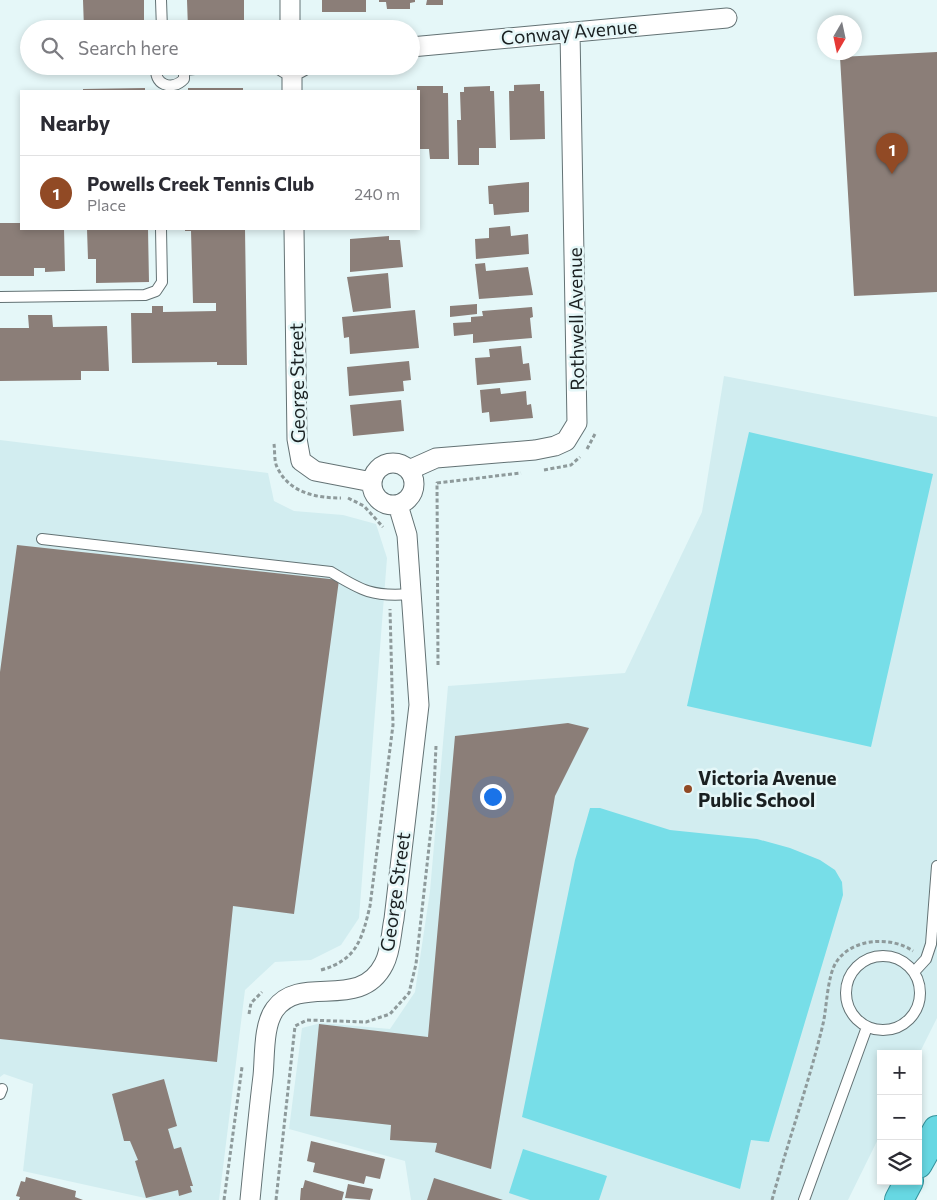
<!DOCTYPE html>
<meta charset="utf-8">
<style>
:root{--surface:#fff;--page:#f7f7f7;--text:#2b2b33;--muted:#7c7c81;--line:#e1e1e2;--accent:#914a25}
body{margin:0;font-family:Commissioner,sans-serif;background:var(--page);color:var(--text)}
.controls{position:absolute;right:15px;bottom:15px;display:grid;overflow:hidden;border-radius:0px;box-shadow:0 2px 8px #0003}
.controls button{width:45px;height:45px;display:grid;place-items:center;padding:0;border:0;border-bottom:1px solid var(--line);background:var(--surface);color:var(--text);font:25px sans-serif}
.compass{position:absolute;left:817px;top:15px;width:45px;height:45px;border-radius:50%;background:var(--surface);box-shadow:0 2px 8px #0003;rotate:189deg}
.you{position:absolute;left:492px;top:796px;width:18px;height:18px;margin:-12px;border:4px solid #fff;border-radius:50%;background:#1a73e8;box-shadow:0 0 0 8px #1a73e833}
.badge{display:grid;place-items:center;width:32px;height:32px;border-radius:50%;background:var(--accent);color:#fff;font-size:16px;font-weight:700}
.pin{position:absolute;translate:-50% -41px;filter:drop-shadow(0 1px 2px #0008)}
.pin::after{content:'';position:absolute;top:26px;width:18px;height:15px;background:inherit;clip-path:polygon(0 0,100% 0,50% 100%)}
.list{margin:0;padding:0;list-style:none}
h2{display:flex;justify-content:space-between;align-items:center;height:65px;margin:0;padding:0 20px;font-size:21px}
h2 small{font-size:16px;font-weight:400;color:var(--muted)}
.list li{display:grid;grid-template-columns:32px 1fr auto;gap:15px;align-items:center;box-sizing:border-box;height:75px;padding:0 20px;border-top:1px solid var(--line)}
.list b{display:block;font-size:19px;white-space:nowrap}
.list p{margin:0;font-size:16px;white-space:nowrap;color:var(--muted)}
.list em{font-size:16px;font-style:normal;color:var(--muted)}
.icon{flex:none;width:28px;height:28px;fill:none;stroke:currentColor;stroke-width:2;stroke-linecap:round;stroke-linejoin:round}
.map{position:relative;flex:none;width:937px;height:1200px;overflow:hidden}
.search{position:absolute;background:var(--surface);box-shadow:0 2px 8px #0003;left:20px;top:20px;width:400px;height:55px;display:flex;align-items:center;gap:12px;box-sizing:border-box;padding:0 18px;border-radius:28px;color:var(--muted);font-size:19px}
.panel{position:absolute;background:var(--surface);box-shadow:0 2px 8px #0003;left:20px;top:90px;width:400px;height:140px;border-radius:0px}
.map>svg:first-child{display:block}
.built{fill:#d2edf0}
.green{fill:#77dee8}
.building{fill:#8b7e78}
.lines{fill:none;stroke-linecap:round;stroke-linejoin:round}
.service-casing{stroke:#637274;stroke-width:12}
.minor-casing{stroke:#637274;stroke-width:21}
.trunk-casing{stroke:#33929b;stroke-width:30}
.path{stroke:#8e9a9b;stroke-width:3;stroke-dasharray:4 2.5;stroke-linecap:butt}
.service{stroke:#fff;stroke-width:10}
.minor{stroke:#fff;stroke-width:19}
.trunk{stroke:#67d8e3;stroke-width:28}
.poi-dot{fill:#914a25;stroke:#e5f7f8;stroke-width:2}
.labels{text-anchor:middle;stroke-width:5;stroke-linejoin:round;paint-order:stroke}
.street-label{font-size:19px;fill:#1a2021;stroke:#e5f7f8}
.poi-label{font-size:19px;font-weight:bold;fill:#1a2021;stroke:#e5f7f8;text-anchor:start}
</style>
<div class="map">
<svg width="937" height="1200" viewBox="0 0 937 1200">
<rect width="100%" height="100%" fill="#e5f7f8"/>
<path class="built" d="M724 376 937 417V1018L918 1056V1054H881V1133L848 1200H411L405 1161 289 1129 302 1028 321 1023 390 1029 415 992 430 891 448 686 625 673 702 512Z
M0 440 268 473 274 501 294 511 343 515 376 524 387 558 359 918 341 945 311 960 275 962 245 990 219 1200H154L23 1171 33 1084 4 1074 0 1077Z"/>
<path class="green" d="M749 432 933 474 871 747 687 706Z
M590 808H600L670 830 757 839 790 848 820 860 835 870 842 882 843 895 769 1142 751 1140 740 1189 522 1117 575 860Z
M523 1149 607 1176 599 1200H530L509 1193Z"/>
<path class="building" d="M83 0H144V29H84Z
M187 0H244V29H188Z
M322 0H366V12H322Z
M379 0H415V2L410 3V9H387L386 2H379Z
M427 0H443V5H426Z
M937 52V292L854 296 840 57Z
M540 84V91H544L545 139 510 140 509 91H514V85Z
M417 86H443V93H448L449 159H430L429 149H419V91H417Z
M490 86V91H494L496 148H479V165H458L457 120H461L460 92H464V87Z
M145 88V91H83V89Z
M188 88H243V91H188Z
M529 182V212L494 215 493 204H489L488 186Z
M0 223H21V229H64L65 271 45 272V268H34V276H0Z
M510 226 511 236 528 234 529 254 476 259 475 239 489 238V228Z
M87 229H148L149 282 96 283V259H88Z
M185 229H245L247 365H217V362L132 363 131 313H152V306H163V312L216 311V303H193L191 231H185Z
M389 236V240H400L403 267 350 272V239Z
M485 263 486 271 528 267 533 295 479 299 475 264Z
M388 273 391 308 353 312 347 277Z
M477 304V314L450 317V306Z
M532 307 533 317 530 318 532 338 473 343V334L454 336 453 323 471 322V317L483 316 482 311Z
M415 310 419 348 350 354 349 337 344 338 342 317Z
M28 315H52L53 327 107 326 109 371H81V380L0 381V328H29Z
M521 346 523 364 529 363 531 380 477 385 475 358 490 357 489 349Z
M409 361 411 380 403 381 404 391 349 396 347 367Z
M500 388 501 394 526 391 527 405 531 404 533 418 490 422 489 412 482 413 480 390Z
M401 400 404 431 353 436 350 405Z
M17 545 339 580 294 914 233 906 217 1062 0 1039V672Z
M568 723 589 728 555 796 491 1169 435 1152 437 1143 390 1140 391 1125 310 1116 319 1024 428 1037 455 736Z
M164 1079 177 1126 168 1129 174 1149 181 1147 193 1186H190L192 1192 179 1196 178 1190 146 1198 135 1161 138 1160 130 1141H124L112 1094Z
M311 1141 385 1159 380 1179 366 1176 364 1184 313 1172 315 1163 307 1161Z
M26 1177 76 1191 75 1197 83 1200H19L20 1197 16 1196 21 1181 25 1182Z
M434 1178 503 1200H427Z
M305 1180 344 1192 342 1200H300L301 1188H303Z
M348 1184 373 1189 370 1200 345 1198Z"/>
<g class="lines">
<defs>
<path id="service" d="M161 0 162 29
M157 66C152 84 172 92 184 79V66
M185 70 223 66
M0 297 145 295 156 291 162 282 161 229
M42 539 331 572C362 591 373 597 410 594
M846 993a37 37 0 1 1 74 0a37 37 0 1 1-74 0Z
M914 972 926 959 931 944 937 866
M0 1094 2 1089
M804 1200 867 1027"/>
<path id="minor" d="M290 0V29
M411 47 727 18
M282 66 292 72 303 66
M292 72V91
M294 229 297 439 301 461 315 471 372 482
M372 484a21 21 0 1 1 42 0a21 21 0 1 1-42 0Z
M409 470 436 458 535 450 555 446 566 441 577 423 570 32
M250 1200C254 1159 258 1117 263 1076 265 1056 263 1025 275 1009 301 973 360 1012 384 964 391 951 391 933 394 919L419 705 407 535 398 505"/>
<path id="trunk" d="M918 1164 937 1130
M899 1200 909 1181"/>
</defs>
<use href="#service" class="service-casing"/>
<use href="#minor" class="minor-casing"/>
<use href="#trunk" class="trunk-casing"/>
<path class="path" d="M274 444C275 451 274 461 277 467 289 493 316 498 341 498
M587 449 596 432
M544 470 571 465 580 457
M348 498 364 506 383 527
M438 665 437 483 521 473
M321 970C357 960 362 939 370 906L393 725 390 609
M249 1014 251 1003 262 992
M224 1200 242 1067
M276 1200 295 1026 307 1020 366 1022 390 1014 409 993 416 964 433 811 436 746
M772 1200C788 1141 809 1083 823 1024 827 1007 827 975 837 961 853 938 891 936 913 951"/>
<use href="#service" class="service"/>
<use href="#minor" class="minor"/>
<use href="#trunk" class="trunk"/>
</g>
<circle class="poi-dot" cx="688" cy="789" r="5"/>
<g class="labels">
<g class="street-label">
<text transform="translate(569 32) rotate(-5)" y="7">Conway Avenue</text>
<text transform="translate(576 319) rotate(-91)" y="7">Rothwell Avenue</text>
<text transform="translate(297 383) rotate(-91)" y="7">George Street</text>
<text transform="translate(395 892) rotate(-82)" y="7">George Street</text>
</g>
<g class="poi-label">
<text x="698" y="785">Victoria Avenue<tspan x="698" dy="22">Public School</tspan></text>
</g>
</g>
</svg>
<div class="controls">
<button>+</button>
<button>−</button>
<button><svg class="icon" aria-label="layers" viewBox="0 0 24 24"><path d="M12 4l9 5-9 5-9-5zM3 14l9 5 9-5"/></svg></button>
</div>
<svg class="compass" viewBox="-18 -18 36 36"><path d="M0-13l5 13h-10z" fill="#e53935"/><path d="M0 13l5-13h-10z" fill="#7c7c81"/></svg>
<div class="you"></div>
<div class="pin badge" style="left:892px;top:174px">1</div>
<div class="search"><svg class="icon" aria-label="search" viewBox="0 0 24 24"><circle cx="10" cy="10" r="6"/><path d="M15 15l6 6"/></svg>Search here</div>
<section class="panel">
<h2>Nearby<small></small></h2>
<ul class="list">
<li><span class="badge">1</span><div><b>Powells Creek Tennis Club</b><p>Place</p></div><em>240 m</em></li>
</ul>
</section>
</div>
